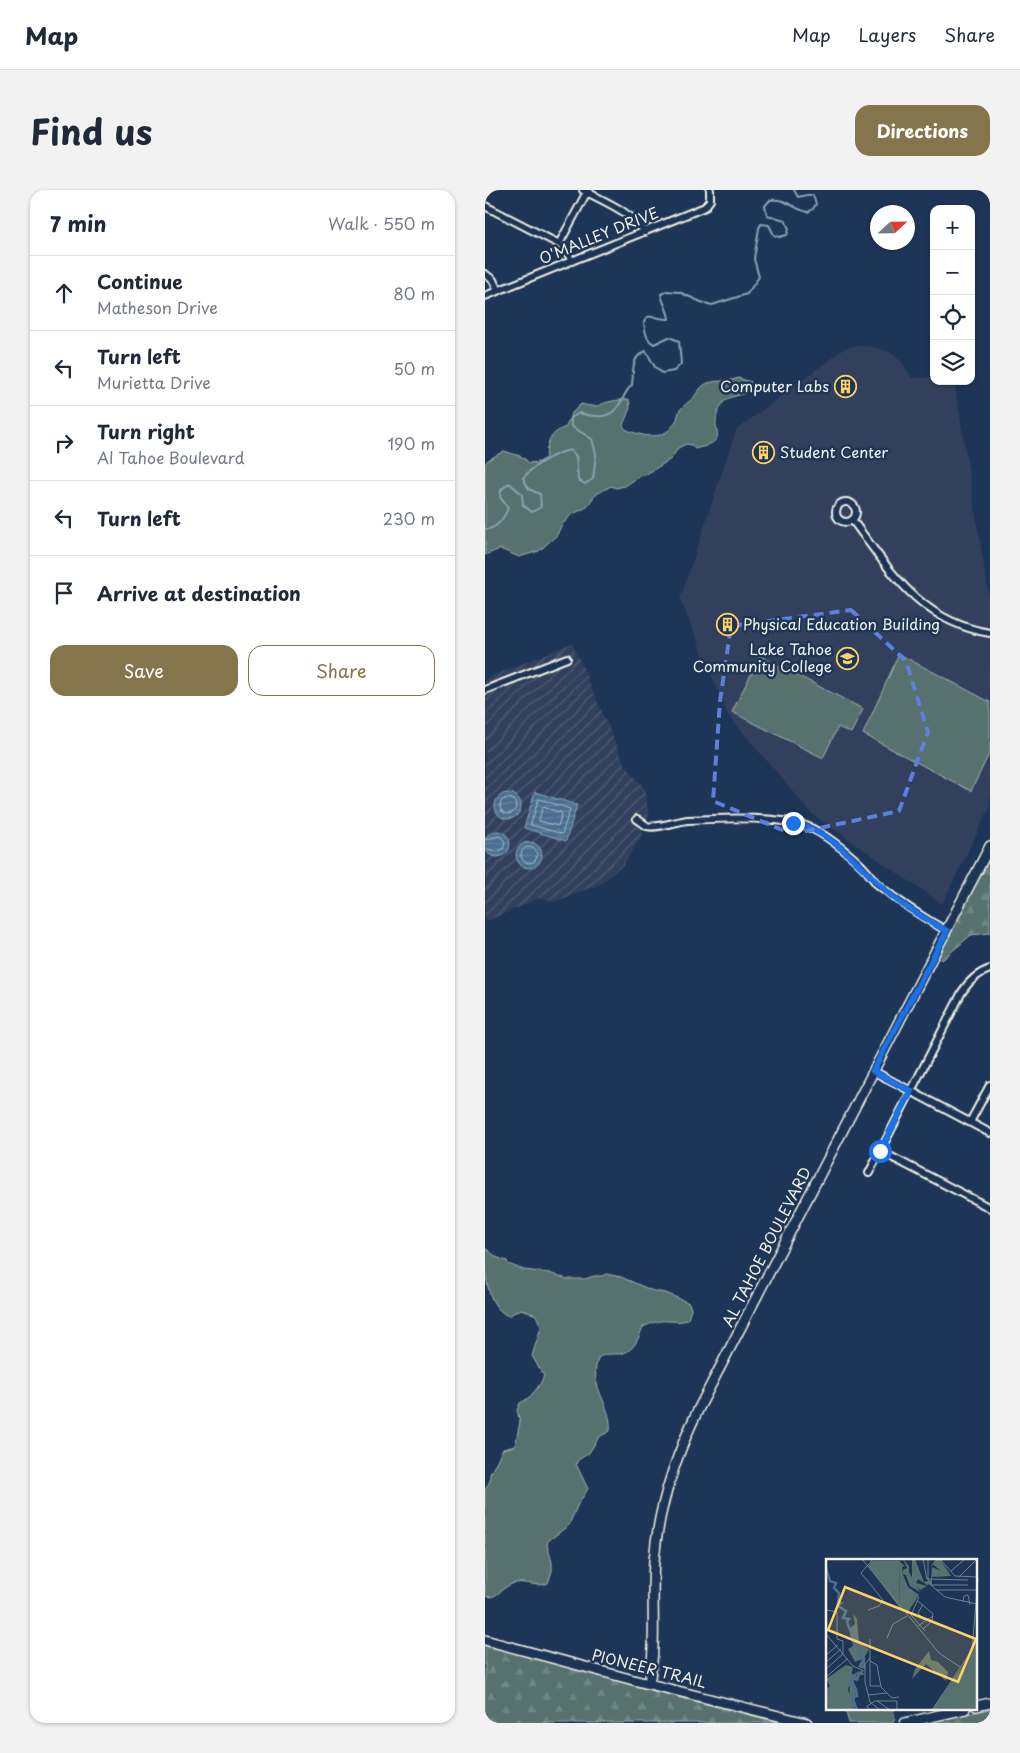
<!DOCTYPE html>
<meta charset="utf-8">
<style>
:root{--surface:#fff;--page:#f2f2f3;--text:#1f2937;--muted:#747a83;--line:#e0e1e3;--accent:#84754c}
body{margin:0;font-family:"Playpen Sans",sans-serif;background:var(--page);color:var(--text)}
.controls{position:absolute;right:15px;top:15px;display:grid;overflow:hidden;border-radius:10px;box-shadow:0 1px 4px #0004}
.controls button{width:45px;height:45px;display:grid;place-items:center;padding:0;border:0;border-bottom:1px solid var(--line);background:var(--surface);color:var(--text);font:25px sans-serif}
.compass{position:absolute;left:385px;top:15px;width:45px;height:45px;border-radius:50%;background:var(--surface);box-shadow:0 1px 4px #0004;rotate:68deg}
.stop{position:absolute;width:15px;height:15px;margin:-11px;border:4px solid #1a73e8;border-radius:50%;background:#fff}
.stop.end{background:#1a73e8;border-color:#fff;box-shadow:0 1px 5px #0008}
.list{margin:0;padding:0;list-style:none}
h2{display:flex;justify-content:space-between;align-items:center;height:65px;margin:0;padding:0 20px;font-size:21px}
h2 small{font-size:16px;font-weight:400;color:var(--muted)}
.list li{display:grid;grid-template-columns:32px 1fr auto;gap:15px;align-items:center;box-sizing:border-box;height:75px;padding:0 20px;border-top:1px solid var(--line)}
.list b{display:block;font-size:19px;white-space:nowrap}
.list p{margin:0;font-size:16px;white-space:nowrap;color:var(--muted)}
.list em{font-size:16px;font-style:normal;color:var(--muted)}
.actions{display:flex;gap:10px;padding:15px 20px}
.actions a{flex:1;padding:11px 0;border:1px solid var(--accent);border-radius:15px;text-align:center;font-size:18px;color:var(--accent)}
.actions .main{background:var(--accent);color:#fff}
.icon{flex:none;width:28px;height:28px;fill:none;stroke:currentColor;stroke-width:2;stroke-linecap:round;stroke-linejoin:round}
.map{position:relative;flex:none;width:505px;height:1533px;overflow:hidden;border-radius:15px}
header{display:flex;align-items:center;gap:30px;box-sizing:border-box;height:70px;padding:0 25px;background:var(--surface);border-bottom:1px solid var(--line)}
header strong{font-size:24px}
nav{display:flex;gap:28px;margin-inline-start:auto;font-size:18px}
.intro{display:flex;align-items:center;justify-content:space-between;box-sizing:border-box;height:120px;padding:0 30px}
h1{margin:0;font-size:35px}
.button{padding:12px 22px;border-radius:15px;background:var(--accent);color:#fff;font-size:18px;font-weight:700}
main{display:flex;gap:30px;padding:0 30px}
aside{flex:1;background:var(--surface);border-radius:15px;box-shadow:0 1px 4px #0004}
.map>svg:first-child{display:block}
.built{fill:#31415d}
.industrial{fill:url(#industrial-furrows)}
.green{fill:#57716e;stroke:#a6b1ab}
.forest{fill:url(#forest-firs);stroke:#a6b1ab}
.water{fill:url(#water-rules);stroke:#8da2b3}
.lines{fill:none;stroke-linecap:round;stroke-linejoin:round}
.shore{stroke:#afbdc5;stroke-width:1}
.stream{stroke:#8da2b3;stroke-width:2}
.minor-casing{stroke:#f4f1e8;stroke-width:10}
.secondary-casing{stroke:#f4f1e8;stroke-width:12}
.minor{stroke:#1d3557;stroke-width:6}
.secondary{stroke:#1d3557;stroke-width:9}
.route{stroke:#1a73e8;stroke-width:6}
.marked{fill:none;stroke:#5e7fdd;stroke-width:4;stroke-dasharray:10 6;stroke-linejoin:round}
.labels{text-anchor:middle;stroke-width:5;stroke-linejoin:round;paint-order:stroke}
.street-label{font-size:15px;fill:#f4f1e8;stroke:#1d3557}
.poi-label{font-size:15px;fill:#f4f1e8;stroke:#1d3557;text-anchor:end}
.inset-river{fill:none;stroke:#486e90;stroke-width:2.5}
.inset-road{fill:none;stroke:#738091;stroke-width:1}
.view{fill:#ffd166;fill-opacity:0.15;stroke:#ffd166;stroke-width:2.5}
.inset-edge{fill:none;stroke:#f4f1e8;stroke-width:2.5}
</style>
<header>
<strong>Map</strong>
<nav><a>Map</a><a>Layers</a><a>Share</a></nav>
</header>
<div class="intro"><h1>Find us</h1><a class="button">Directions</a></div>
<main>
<aside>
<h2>7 min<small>Walk · 550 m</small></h2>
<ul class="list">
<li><svg class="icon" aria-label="ahead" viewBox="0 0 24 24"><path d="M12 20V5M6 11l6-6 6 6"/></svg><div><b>Continue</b><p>Matheson Drive</p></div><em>80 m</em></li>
<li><svg class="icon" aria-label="left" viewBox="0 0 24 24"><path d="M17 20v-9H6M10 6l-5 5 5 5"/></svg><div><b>Turn left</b><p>Murietta Drive</p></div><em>50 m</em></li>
<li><svg class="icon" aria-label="right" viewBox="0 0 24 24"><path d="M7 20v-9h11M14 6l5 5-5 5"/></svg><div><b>Turn right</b><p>Al Tahoe Boulevard</p></div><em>190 m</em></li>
<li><svg class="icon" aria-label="left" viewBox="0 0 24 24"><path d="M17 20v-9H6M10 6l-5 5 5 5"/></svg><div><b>Turn left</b></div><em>230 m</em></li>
<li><svg class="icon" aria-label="arrive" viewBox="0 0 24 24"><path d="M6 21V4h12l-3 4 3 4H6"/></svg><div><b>Arrive at destination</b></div></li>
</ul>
<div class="actions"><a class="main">Save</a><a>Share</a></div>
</aside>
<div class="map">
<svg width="505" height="1533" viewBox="0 0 505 1533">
<defs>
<pattern id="industrial-furrows" width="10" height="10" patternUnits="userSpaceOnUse" patternTransform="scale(1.25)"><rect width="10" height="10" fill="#31415d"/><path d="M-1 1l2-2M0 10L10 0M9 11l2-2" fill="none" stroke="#4f5d74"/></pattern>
<pattern id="forest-firs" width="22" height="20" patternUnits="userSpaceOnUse" patternTransform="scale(1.25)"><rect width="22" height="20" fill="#57716e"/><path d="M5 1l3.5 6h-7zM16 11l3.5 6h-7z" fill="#708683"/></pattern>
<pattern id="water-rules" width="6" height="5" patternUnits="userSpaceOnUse" patternTransform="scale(1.25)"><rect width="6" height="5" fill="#486e90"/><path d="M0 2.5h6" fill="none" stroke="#6383a0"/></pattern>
</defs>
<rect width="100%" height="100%" fill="#1d3557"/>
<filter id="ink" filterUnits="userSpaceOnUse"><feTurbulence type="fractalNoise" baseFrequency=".02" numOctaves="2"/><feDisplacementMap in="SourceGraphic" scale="10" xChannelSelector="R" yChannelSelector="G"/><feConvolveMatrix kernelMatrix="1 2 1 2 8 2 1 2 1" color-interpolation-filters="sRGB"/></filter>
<g filter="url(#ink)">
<path class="built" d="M368 156H380L394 158 406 163 417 172 427 188 449 187V191H463L470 195 505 413V617L457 714 326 623 243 525 195 409 251 240 360 158Z"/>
<path class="industrial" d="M87 453 140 575 160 599 164 626 154 651 138 675 115 694 70 712 55 708 0 732V489Z"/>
<path class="green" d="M253 188 266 192C267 209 246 202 238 213 235 217 231 225 231 231 230 240 238 248 225 254 221 257 215 257 210 259L207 255 201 254 193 258 186 269 160 285 155 286 140 296 131 298 126 296 110 305 102 317 86 325 76 336 72 345 54 361 34 367 15 359 0 365V274L3 270 19 261 35 266 37 268 40 269 44 273 55 272 61 267C62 251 65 243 81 237L86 224 96 214C116 219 111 214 128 211 133 210 138 210 144 209L145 218 138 235 140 239C158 247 180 252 191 231 193 228 193 223 195 220 198 216 205 211 209 207 212 203 215 198 219 195 228 189 242 193 253 188Z
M414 464 505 512V562L486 601 378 544Z
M275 466 378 519 366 543 353 537 338 568 247 522Z
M0 1058 13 1068 22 1071 23 1074 39 1080 64 1083 82 1089H100L109 1086H117L121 1084 136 1087 168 1101 181 1103 204 1113 206 1119 203 1129C195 1133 192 1131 183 1131 174 1130 166 1133 158 1137 153 1149 149 1163 133 1164 125 1164 121 1164 114 1167 101 1195 128 1215 125 1241L114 1247 104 1263 93 1270 91 1274 103 1299 93 1314 84 1335 63 1351 62 1355 67 1372V1381L63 1393C53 1398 42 1391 31 1393 21 1394 15 1404 7 1407L0 1406V1300L5 1291V1284L18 1259 30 1256 35 1232 32 1220 35 1213C45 1209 55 1196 59 1186L47 1166 56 1137 51 1125 36 1119 23 1126C0 1115 0 1081 0 1058Z
M360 1519H408L410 1528 407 1533H364Z"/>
<path class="forest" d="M505 665V743L486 745 457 770 453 768Z
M0 1455 165 1500 296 1533H0Z
M505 1519V1533H442Z"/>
<path class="water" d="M50 602 92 615 81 651 39 638Z
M10 616a13 13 0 1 1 26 0a13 13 0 1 1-26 0Z
M-1 654a13 13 0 1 1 26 0a13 13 0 1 1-26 0Z
M31 665a13 13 0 1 1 26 0a13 13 0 1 1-26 0Z"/>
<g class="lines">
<path class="shore" d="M15 616a8 8 0 1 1 16 0a8 8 0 1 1-16 0Z
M54 609 85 619 77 644 46 635Z
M58 617 77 623 73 636 54 631Z
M0 650 14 646C20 649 21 654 18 659L12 662 0 658
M36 665a8 8 0 1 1 16 0a8 8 0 1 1-16 0Z"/>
<path class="stream" d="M0 339C11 340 19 328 23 318L15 307 16 300 24 293 37 304 38 315 47 322 56 317 55 304 44 299 38 288C49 275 68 264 85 260L91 266 93 290 100 294 108 289 111 264 107 249 86 236V228L94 223C109 227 125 230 134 215 139 208 140 201 147 195 149 180 145 168 161 161L170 177 177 183 189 181 196 174 194 151 184 147 169 154C161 150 160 141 159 132L162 127C171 126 177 130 184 129 183 120 178 114 176 104L182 101 194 102 216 112 227 115 262 104 274 87 269 69 274 38 276 34 284 35 289 45 294 47 302 45 304 39 300 30 282 25 280 16 285 10C303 8 307 19 323 22L328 19 331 14 328 5H322L313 7 309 0"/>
<defs>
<path id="minor" d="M98 0C120 12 145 21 160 42
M0 16 74 54 82 62 87 71
M74 54 103 0
M0 84 8 90 13 101
M0 106 220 17 225 10V0
M351 322a10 10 0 1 1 20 0a10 10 0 1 1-20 0Z
M368 331C406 382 436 432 505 443
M0 500 82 468
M152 629C155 631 159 634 162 636 172 639 192 631 203 630 236 628 291 626 321 636 338 642 365 664 377 676 383 682 387 688 392 694 414 712 437 727 462 741
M388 881 505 943
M485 932 505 895
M395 961 505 1018
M384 983 477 802C484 791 493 783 505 779"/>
<path id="secondary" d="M0 1450 156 1492 322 1533
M164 1493C172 1453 166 1412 169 1371 173 1317 190 1267 214 1218L505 656
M491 1516 505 1513
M420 1533 480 1519"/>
</defs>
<use href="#minor" class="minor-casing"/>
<use href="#secondary" class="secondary-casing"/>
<use href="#minor" class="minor"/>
<use href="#secondary" class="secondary"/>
</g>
</g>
<g class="lines" filter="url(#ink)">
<path class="route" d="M308 633C351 642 377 681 409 708 425 721 444 731 462 741L388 881 426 901 395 961"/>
</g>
<path class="marked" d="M366 420 421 471 443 542 414 621 307 644 228 611 235 511 246 436Z"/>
<defs>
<symbol id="building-ring" viewBox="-11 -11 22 22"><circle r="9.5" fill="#1d3557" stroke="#ffd166" stroke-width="1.5"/><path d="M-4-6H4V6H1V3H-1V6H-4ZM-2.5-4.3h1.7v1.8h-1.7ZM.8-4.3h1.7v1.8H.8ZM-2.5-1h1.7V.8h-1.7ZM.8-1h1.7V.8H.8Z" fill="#ffd166"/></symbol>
<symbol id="university-ring" viewBox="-11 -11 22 22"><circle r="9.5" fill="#1d3557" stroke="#ffd166" stroke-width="1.5"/><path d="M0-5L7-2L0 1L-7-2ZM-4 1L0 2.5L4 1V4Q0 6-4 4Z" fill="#ffd166"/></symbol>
</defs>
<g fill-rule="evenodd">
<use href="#building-ring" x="348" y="184" width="25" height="25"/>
<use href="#building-ring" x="266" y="250" width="25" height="25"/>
<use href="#building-ring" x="230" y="422" width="25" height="25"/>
<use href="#university-ring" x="350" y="456" width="25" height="25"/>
</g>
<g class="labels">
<g class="street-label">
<text transform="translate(114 46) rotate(-22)" y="5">O'MALLEY DRIVE</text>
<text transform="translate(282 1057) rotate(-63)" y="5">AL TAHOE BOULEVARD</text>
<text transform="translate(164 1479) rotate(14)" y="5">PIONEER TRAIL</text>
</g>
<g class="poi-label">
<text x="344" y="202">Computer Labs</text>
<text x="295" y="268" text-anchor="start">Student Center</text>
<text x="258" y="440" text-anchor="start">Physical Education Building</text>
<text x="347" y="465">Lake Tahoe<tspan x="347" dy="17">Community College</tspan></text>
</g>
</g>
<g transform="translate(341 1369)">
<rect width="151" height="151" fill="#1d3557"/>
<path d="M27 55 31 60 33 84 43 90 39 97V110L32 108 36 100 29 103 22 90 27 87 23 70 29 65ZM103 92 105 101 112 103 122 113 120 122 100 105 86 120 89 110ZM36 111 38 116H34L32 122 27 121 30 128 28 151 25 148 23 122 25 114 30 118Z" fill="#57716e"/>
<path d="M86 0H89L98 23 105 21 106 8 115 12 108 6 105 7 110 0H114L125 17 106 18V25L101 26 92 20 90 24 101 27 94 31 86 22ZM74 3 79 7 76 8 77 16 82 28 93 36 82 53 73 48ZM149 79H151V151H106L145 95ZM20 106 27 108 22 131 25 137V148L28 151H0V131L4 127 0 120Z" fill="#57716e"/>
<path d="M77 0 83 7V13L94 33 84 27 80 16 77 15V11L81 9Z" fill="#57716e"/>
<path d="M46 2H74L73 48 42 7Z" fill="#57716e"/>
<path class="inset-river" d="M0 9 4 22 10 24 8 29 13 34 12 44H15L12 47 20 52 17 59 23 60 21 63 24 71H30L27 72 28 77H31L27 79 35 93 33 97 38 100 35 109M31 151 26 138 31 137 30 130 25 123 29 118 27 117 34 113"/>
<path class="inset-road" d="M36 0 113 94 134 108M97 0 101 20 142 21M102 0V21L107 28 119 38 151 45M114 0 129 17 152 18M125 12 139 0M133 18 151 0M104 26H142M110 31H150M93 38 85 56 99 72M92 42 107 55 106 62 97 70M137 43 138 37 142 36 144 46M97 45 92 54 98 61M1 51 11 53V80L17 82V95M42 51 53 47 57 41 35 14 47 0M92 67 107 57M0 75 27 107 38 112M61 79 67 65 81 57M44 80V127H55M0 96 12 86M44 99 39 105V123L44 143 54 151M44 102 51 106 55 128 66 139 73 138M0 103 15 90M0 110 17 95M0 118 21 100M42 136 61 134M51 142 64 151M43 151 41 147 49 142H71V151M106 151 146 91 152 19"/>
<path class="view" d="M19 28 150 80 132 123 2 71Z"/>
<rect width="151" height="151" class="inset-edge"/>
</g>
</svg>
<div class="controls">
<button>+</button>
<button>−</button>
<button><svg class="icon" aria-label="locate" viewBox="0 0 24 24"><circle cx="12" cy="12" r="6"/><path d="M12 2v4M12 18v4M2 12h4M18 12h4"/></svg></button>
<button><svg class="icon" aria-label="layers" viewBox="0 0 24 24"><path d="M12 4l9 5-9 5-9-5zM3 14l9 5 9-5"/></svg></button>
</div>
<svg class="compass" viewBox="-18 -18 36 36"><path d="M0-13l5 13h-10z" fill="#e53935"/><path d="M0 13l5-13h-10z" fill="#747a83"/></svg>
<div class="stop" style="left:395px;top:961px"></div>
<div class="stop end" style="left:308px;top:633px"></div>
</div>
</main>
